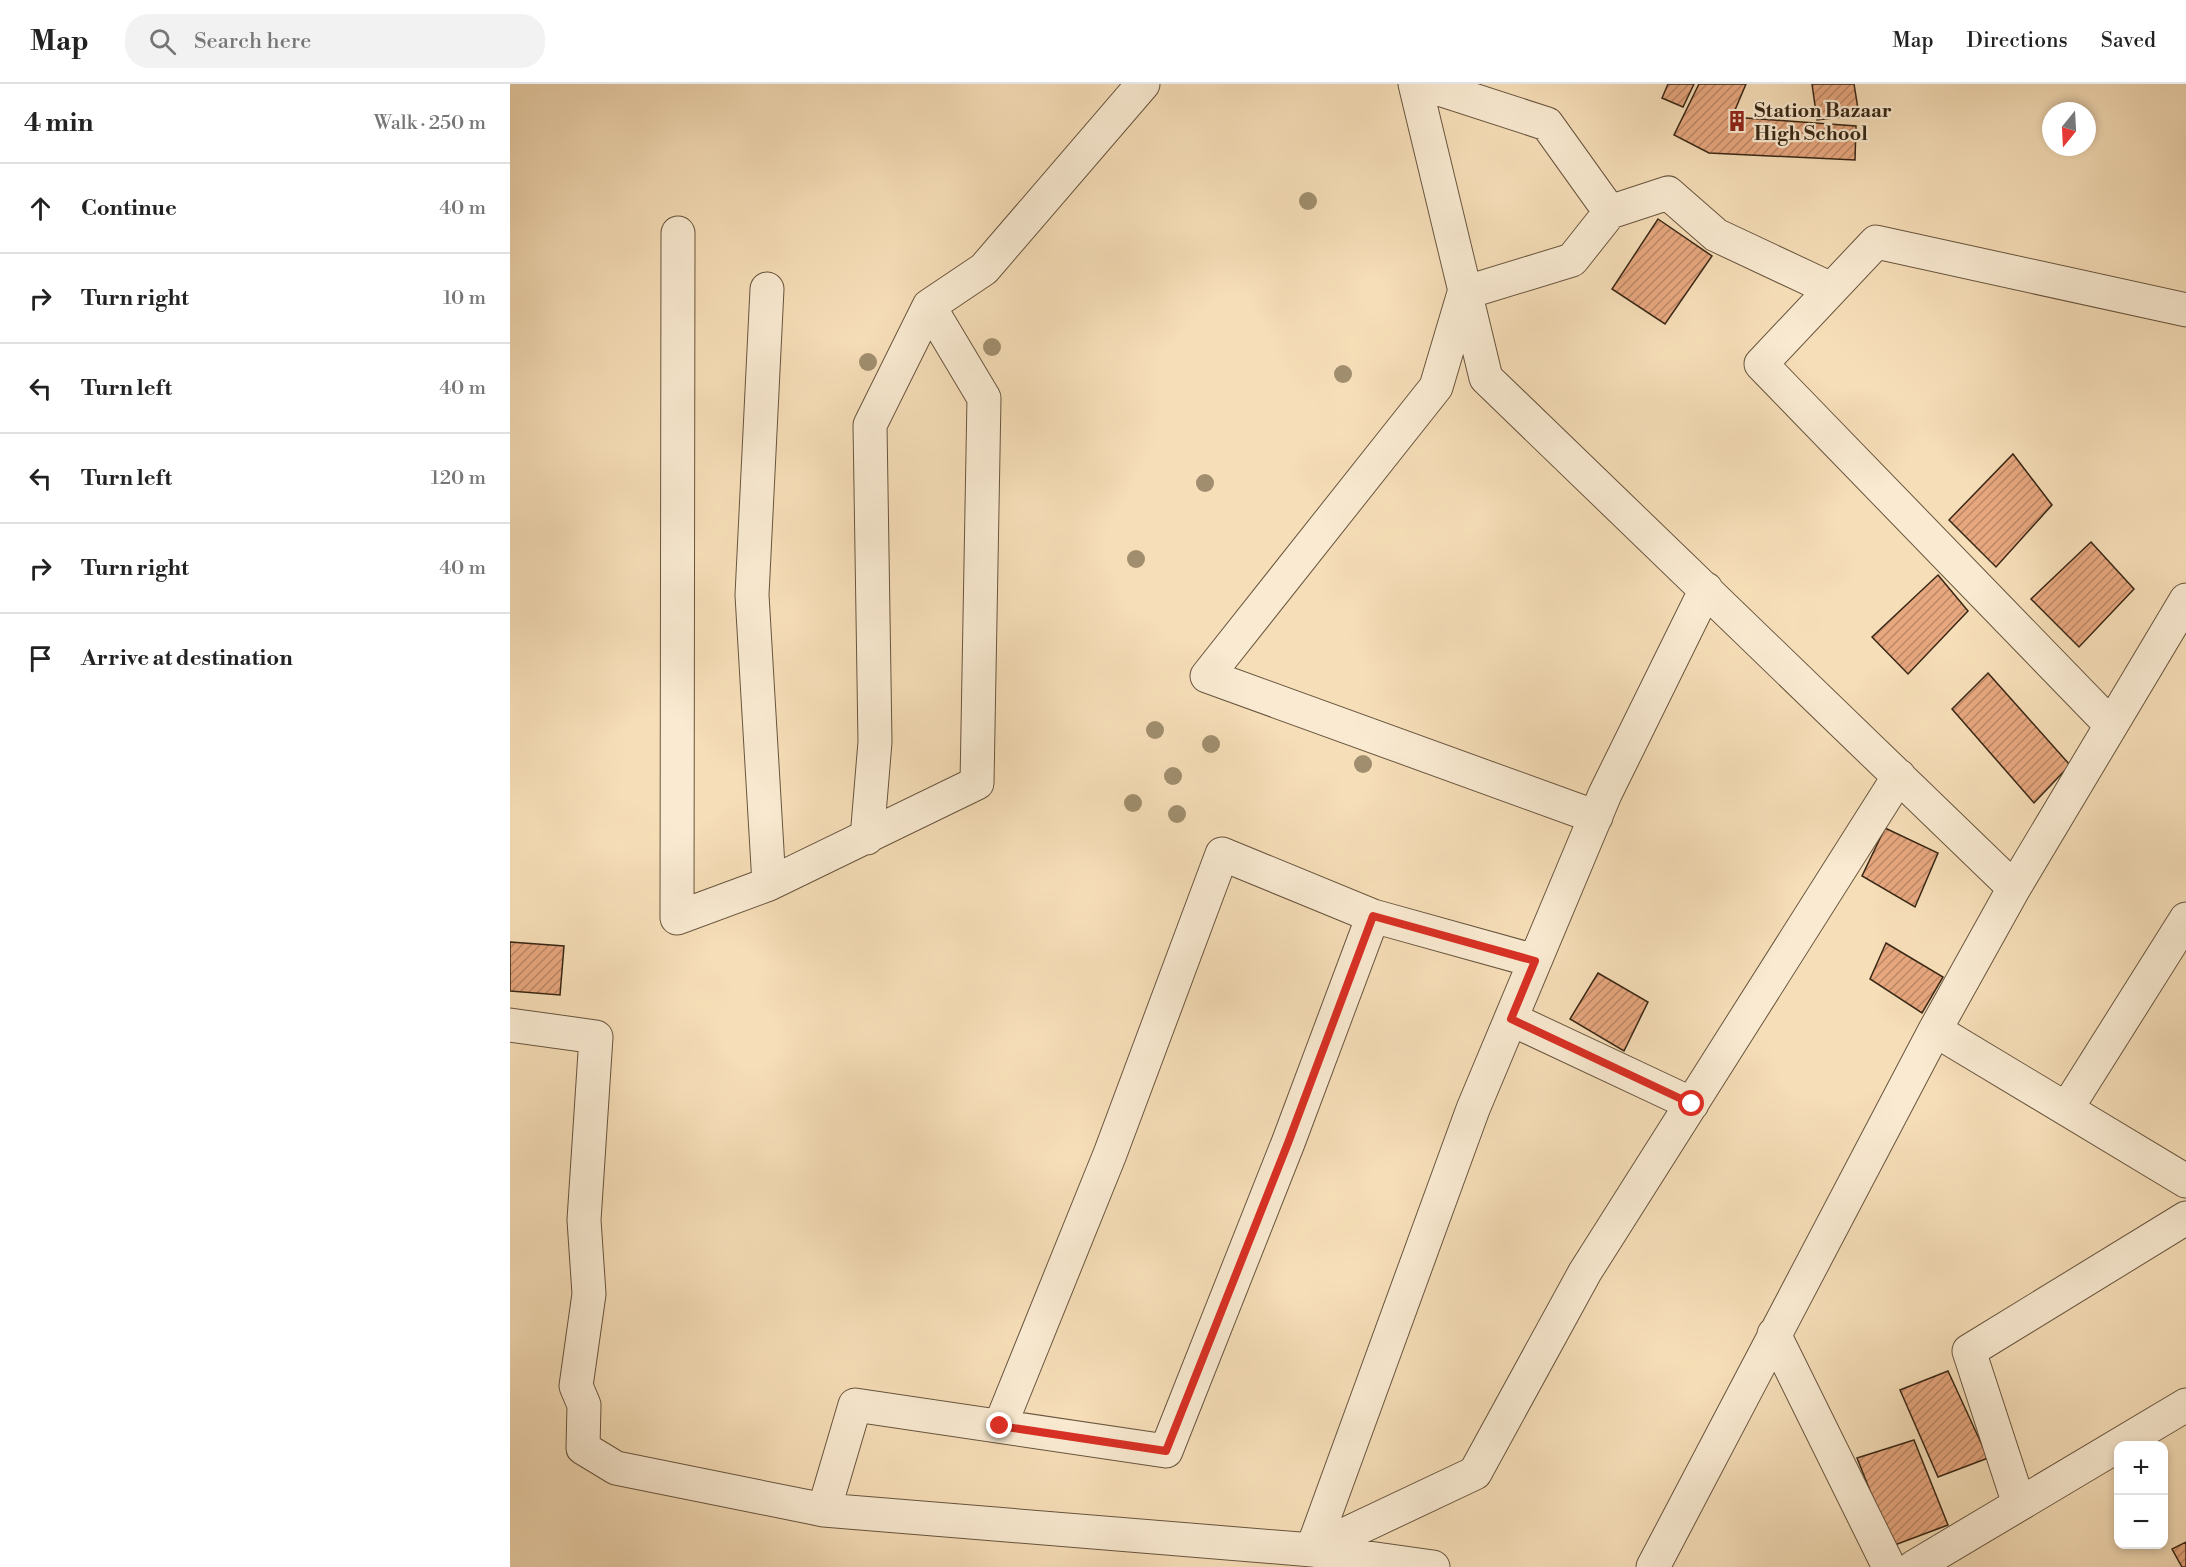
<!DOCTYPE html>
<meta charset="utf-8">
<style>
:root{--surface:#fff;--page:#f2f2f2;--text:#222;--muted:#767676;--line:#e0e0e0}
body{margin:0;font-family:"Libre Bodoni",serif;background:var(--page);color:var(--text)}
.controls{position:absolute;right:18px;bottom:18px;display:grid;overflow:hidden;border-radius:12px;box-shadow:0 3px 9px #0003}
.controls button{width:54px;height:54px;display:grid;place-items:center;padding:0;border:0;border-bottom:2px solid var(--line);background:var(--surface);color:var(--text);font:30px sans-serif}
.compass{position:absolute;left:1532px;top:18px;width:54px;height:54px;border-radius:50%;background:var(--surface);box-shadow:0 3px 9px #0003;rotate:198deg}
.stop{position:absolute;width:18px;height:18px;margin:-14px;border:4px solid #d93025;border-radius:50%;background:#fff}
.stop.end{background:#d93025;border-color:#fff;box-shadow:0 2px 6px #0008}
.list{margin:0;padding:0;list-style:none}
h2{display:flex;justify-content:space-between;align-items:center;height:78px;margin:0;padding:0 24px;font-size:26px}
h2 small{font-size:20px;font-weight:400;color:var(--muted)}
.list li{display:grid;grid-template-columns:39px 1fr auto;gap:18px;align-items:center;box-sizing:border-box;height:90px;padding:0 24px;border-top:2px solid var(--line)}
.list b{display:block;font-size:22px;white-space:nowrap}
.list em{font-size:20px;font-style:normal;color:var(--muted)}
.icon{flex:none;width:33px;height:33px;fill:none;stroke:currentColor;stroke-width:2;stroke-linecap:round;stroke-linejoin:round}
.map{position:relative;flex:none;width:1676px;height:1483px;overflow:hidden}
header{display:flex;align-items:center;gap:36px;box-sizing:border-box;height:84px;padding:0 30px;background:var(--surface);border-bottom:2px solid var(--line)}
header strong{font-size:28px}
nav{display:flex;gap:33px;margin-inline-start:auto;font-size:21px}
.search{width:420px;height:54px;background:var(--page);display:flex;align-items:center;gap:15px;box-sizing:border-box;padding:0 21px;border-radius:24px;color:var(--muted);font-size:22px}
main{display:flex}
aside{flex:1;background:var(--surface)}
.map>svg:first-child{display:block}
.building{fill:url(#building-hatch);stroke:#382715;stroke-width:1.5}
.lines{fill:none;stroke-linecap:round;stroke-linejoin:round}
.minor-casing{stroke:#68553e;stroke-width:35}
.minor{stroke:#f9ead1;stroke-width:33}
.tree{fill:#a08e6e}
.route{stroke:#d93025;stroke-width:8}
.labels{text-anchor:middle;stroke-width:4.5;stroke-linejoin:round;paint-order:stroke}
.poi-label{font-size:20px;font-weight:bold;fill:#382715;stroke:#f9ead1;text-anchor:start}
</style>
<header>
<strong>Map</strong>
<div class="search"><svg class="icon" aria-label="search" viewBox="0 0 24 24"><circle cx="10" cy="10" r="6"/><path d="M15 15l6 6"/></svg>Search here</div>
<nav><a>Map</a><a>Directions</a><a>Saved</a></nav>
</header>
<main>
<aside>
<h2>4 min<small>Walk · 250 m</small></h2>
<ul class="list">
<li><svg class="icon" aria-label="ahead" viewBox="0 0 24 24"><path d="M12 20V5M6 11l6-6 6 6"/></svg><div><b>Continue</b></div><em>40 m</em></li>
<li><svg class="icon" aria-label="right" viewBox="0 0 24 24"><path d="M7 20v-9h11M14 6l5 5-5 5"/></svg><div><b>Turn right</b></div><em>10 m</em></li>
<li><svg class="icon" aria-label="left" viewBox="0 0 24 24"><path d="M17 20v-9H6M10 6l-5 5 5 5"/></svg><div><b>Turn left</b></div><em>40 m</em></li>
<li><svg class="icon" aria-label="left" viewBox="0 0 24 24"><path d="M17 20v-9H6M10 6l-5 5 5 5"/></svg><div><b>Turn left</b></div><em>120 m</em></li>
<li><svg class="icon" aria-label="right" viewBox="0 0 24 24"><path d="M7 20v-9h11M14 6l5 5-5 5"/></svg><div><b>Turn right</b></div><em>40 m</em></li>
<li><svg class="icon" aria-label="arrive" viewBox="0 0 24 24"><path d="M6 21V4h12l-3 4 3 4H6"/></svg><div><b>Arrive at destination</b></div></li>
</ul>
</aside>
<div class="map">
<svg width="1676" height="1483" viewBox="0 0 1676 1483">
<defs>
<pattern id="building-hatch" width="6" height="6" patternUnits="userSpaceOnUse" patternTransform="scale(1.5)"><rect width="6" height="6" fill="#e7a77f"/><path d="M-1 1l2-2M0 6l6-6M5 7l2-2" fill="none" stroke="#bc8867"/></pattern>
</defs>
<rect width="100%" height="100%" fill="#f6deb8"/>
<filter id="stains"><feTurbulence type="fractalNoise" baseFrequency=".00333" numOctaves="4"/><feColorMatrix values="0 0 0 0 .2 0 0 0 0 .09 0 0 0 0 .02 0 0 0 .5 -.17"/></filter>
<radialGradient id="worn" r=".72"><stop offset=".6" stop-color="#630" stop-opacity="0"/><stop offset="1" stop-color="#630" stop-opacity=".3"/></radialGradient>
<path class="building" d="M1158 0H1184L1173 23 1152 14Z
M1189 0H1236L1222 33 1346 42 1345 76 1199 69 1164 51Z
M1302 0H1344L1349 31 1307 36Z
M1148 135 1202 172 1155 240 1102 205Z
M1503 370 1542 421 1486 483 1439 436Z
M1581 458 1624 505 1569 563 1521 515Z
M1428 491 1458 527 1398 590 1362 553Z
M1478 589 1560 681 1524 719 1442 625Z
M1375 744 1428 769 1405 823 1352 792Z
M0 858 54 862 50 911 0 907Z
M1376 859 1433 893 1412 929 1360 895Z
M1088 889 1138 918 1114 967 1060 935Z
M1438 1287 1478 1374 1428 1393 1390 1306Z
M1404 1356 1438 1441 1382 1462 1347 1374Z
M1676 1458V1483H1672L1662 1465Z"/>
<g class="lines">
<defs>
<path id="minor" d="M905 0 976 294 1504 804
M914 0 1037 40 1100 128
M168 149 167 834 259 800 467 699 474 314 419 222 360 341 365 658 357 754
M257 205 242 511 259 800
M419 222 474 185 633 0
M1601 641 1251 280 1366 158 1676 226
M1086 733 697 592 926 303 954 209 1062 176 1100 128 1158 109 1206 151 1321 205
M1001 935 1182 1020
M0 941 86 953 74 1136 79 1210 66 1302 74 1321 73 1364 106 1384 314 1426 802 1466 923 1483
M1425 946 1676 1097
M1557 1024 1676 835
M1264 1250 1379 1483
M490 1342 600 1070 712 770 863 832
M1509 1420 1459 1267 1676 1134
M314 1426 345 1321 656 1367 778 1059 863 832 1025 877
M802 1466 963 1025 1095 710 1196 505
M802 1466 965 1389 1075 1188 1389 692
M1143 1483 1425 946 1504 804 1676 516
M1404 1483 1676 1321"/>
</defs>
<use href="#minor" class="minor-casing"/>
<use href="#minor" class="minor"/>
</g>
<g class="tree">
<circle cx="798" cy="117" r="9"/>
<circle cx="482" cy="263" r="9"/>
<circle cx="358" cy="278" r="9"/>
<circle cx="833" cy="290" r="9"/>
<circle cx="695" cy="399" r="9"/>
<circle cx="626" cy="475" r="9"/>
<circle cx="645" cy="646" r="9"/>
<circle cx="701" cy="660" r="9"/>
<circle cx="853" cy="680" r="9"/>
<circle cx="663" cy="692" r="9"/>
<circle cx="623" cy="719" r="9"/>
<circle cx="667" cy="730" r="9"/>
</g>
<g class="lines">
<path class="route" d="M490 1342 656 1367 778 1059 863 832 1025 877 1001 935 1182 1020"/>
</g>
<defs>
<symbol id="building-bare" viewBox="-9 -9 18 18"><path d="M-4-6H4V6H1V3H-1V6H-4ZM-2.5-4.3h1.7v1.8h-1.7ZM.8-4.3h1.7v1.8H.8ZM-2.5-1h1.7V.8h-1.7ZM.8-1h1.7V.8H.8Z" fill="#8f2418" stroke="#f9ead1" stroke-width="2.5" paint-order="stroke"/></symbol>
</defs>
<g fill-rule="evenodd">
<use href="#building-bare" x="1212" y="22" width="30" height="30"/>
</g>
<g class="labels">
<g class="poi-label">
<text x="1244" y="33">Station Bazaar<tspan x="1244" dy="23">High School</tspan></text>
</g>
</g>
<rect width="100%" height="100%" filter="url(#stains)"/>
<rect width="100%" height="100%" fill="url(#worn)"/>
</svg>
<div class="controls">
<button>+</button>
<button>−</button>
</div>
<svg class="compass" viewBox="-18 -18 36 36"><path d="M0-13l5 13h-10z" fill="#e53935"/><path d="M0 13l5-13h-10z" fill="#767676"/></svg>
<div class="stop" style="left:1182px;top:1020px"></div>
<div class="stop end" style="left:490px;top:1342px"></div>
</div>
</main>
